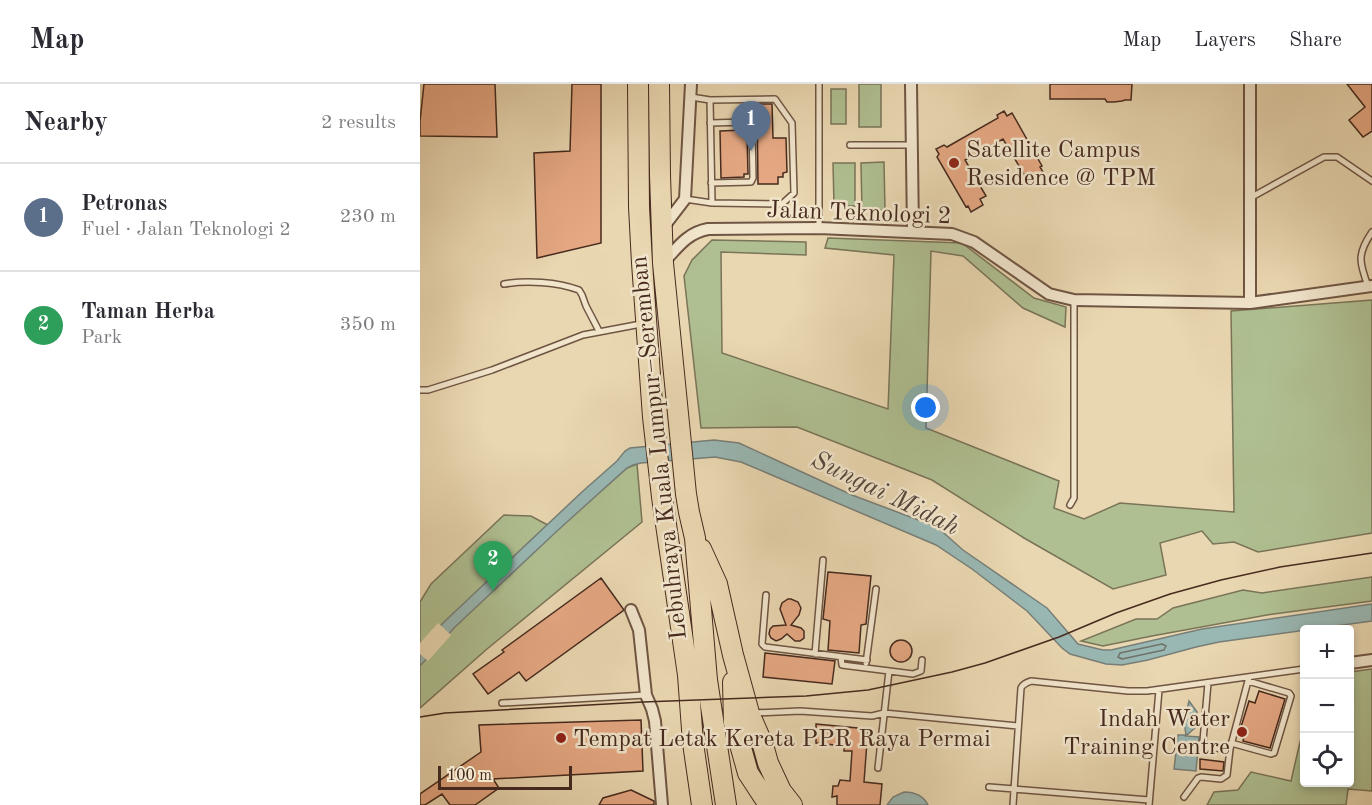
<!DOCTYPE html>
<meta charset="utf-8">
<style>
:root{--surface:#fff;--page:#f2f2f3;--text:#2b2b33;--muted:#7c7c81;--line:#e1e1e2;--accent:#2563eb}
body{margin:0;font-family:"Old Standard TT",serif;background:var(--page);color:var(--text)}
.controls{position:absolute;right:18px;bottom:18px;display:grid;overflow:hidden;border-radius:6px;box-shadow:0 3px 9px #0003}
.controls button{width:54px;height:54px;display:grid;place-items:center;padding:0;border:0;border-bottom:2px solid var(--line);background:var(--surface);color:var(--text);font:30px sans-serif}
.scale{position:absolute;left:18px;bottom:15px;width:134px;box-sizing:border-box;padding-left:6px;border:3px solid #462a1e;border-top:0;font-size:16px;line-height:21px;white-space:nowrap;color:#462a1e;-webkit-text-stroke:4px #f1e5cc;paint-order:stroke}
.you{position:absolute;left:506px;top:324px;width:21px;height:21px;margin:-15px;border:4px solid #fff;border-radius:50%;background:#1a73e8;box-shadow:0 0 0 9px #1a73e833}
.badge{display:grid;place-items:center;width:39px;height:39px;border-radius:50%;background:var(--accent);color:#fff;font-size:20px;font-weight:700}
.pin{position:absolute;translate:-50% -50px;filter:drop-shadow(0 2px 3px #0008)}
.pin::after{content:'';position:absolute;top:32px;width:21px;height:18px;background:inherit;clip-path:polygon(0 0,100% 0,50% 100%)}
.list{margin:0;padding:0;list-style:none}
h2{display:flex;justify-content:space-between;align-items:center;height:78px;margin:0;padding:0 24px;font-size:26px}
h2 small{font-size:20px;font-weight:400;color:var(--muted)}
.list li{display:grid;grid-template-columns:39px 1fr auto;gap:18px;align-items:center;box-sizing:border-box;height:108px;padding:0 24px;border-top:2px solid var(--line)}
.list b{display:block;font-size:22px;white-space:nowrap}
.list p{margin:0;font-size:20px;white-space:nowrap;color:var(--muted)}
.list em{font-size:20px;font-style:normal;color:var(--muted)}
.icon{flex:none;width:33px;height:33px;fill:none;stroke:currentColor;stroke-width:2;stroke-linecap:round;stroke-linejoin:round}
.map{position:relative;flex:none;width:952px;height:721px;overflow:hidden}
header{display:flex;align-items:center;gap:36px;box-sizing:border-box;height:84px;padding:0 30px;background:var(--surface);border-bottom:2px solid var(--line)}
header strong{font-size:28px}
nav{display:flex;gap:33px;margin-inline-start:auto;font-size:21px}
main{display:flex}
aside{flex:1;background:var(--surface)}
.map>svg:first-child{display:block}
.green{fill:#afbf91;stroke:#7a7458;stroke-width:1.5}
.water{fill:#99b8b4;stroke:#787f78;stroke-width:1.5}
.pier{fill:#e9d7b1}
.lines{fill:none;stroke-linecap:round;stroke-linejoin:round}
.shore{stroke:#707169;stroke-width:1.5}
.building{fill:#e5a883;stroke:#462a1e;stroke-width:1.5}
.lane-casing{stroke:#6f5543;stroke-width:8}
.street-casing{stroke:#6f5543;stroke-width:14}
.highway-casing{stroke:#462a1e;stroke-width:22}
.lane{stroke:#f1e5cc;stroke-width:5}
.street{stroke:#f1e5cc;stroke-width:10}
.highway{stroke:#e9d7b1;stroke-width:20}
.tram{stroke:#462a1e;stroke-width:1.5}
.poi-dot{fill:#8f2418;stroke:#f1e5cc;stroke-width:2}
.labels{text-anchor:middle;stroke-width:5;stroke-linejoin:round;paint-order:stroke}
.poi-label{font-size:24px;fill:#462a1e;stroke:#f1e5cc;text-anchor:start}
.street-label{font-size:24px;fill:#462a1e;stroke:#f1e5cc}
.water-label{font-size:26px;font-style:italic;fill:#57463c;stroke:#f1e5cc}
</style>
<header>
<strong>Map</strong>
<nav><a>Map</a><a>Layers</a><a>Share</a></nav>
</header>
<main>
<aside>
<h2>Nearby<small>2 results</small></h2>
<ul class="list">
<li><span class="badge" style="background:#5c6f8a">1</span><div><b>Petronas</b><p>Fuel · Jalan Teknologi 2</p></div><em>230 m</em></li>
<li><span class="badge" style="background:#2e9e5b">2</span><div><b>Taman Herba</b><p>Park</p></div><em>350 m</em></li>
</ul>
</aside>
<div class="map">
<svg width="952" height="721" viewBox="0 0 952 721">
<rect width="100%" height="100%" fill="#e9d7b1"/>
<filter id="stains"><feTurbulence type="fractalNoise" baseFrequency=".00333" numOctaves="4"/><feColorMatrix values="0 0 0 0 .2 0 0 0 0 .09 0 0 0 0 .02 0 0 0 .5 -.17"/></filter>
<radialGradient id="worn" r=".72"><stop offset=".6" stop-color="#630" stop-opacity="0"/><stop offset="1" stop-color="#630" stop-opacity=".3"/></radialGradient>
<path class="green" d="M439 0H461V43H439Z
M411 5H426V40H411Z
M464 78 465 126 442 127 441 79Z
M413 79H435V122H414Z
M408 154 542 159 614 214 646 223 645 243 603 224 543 172 511 167 506 344 639 397 634 424 664 435 700 419 814 428 811 227 952 216V449L838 468 814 458 793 460 782 447 740 459 746 491 693 505 604 454 512 396 377 343 281 344 264 192 272 176 292 156 386 158V171L301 168 302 269 468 325 474 171 405 164Z
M217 380 222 438 67 565 0 624V518L11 500 84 431 111 432 137 446 207 384Z
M952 493V517L847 531 732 552 683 562 661 557 716 535H737L753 524 823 506 842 509Z
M952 585V707L928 705 926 721H787L794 708 818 706 831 688 871 697 884 641V698H930V588Z"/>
<path class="water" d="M294 356 319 359 432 411 517 443 543 466 627 524 658 560 683 566H691L782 545 952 520V537L799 558 776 563 728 576 702 581 686 580 650 570 642 564 607 527 552 485 516 461 321 378 295 373 221 379 213 381 207 384 137 447 34 544 0 582V563L25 537 163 407 197 377 205 367 210 364Z
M769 617 777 628 776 643 766 652 779 653 776 687 754 685 758 651H766L765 644 762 640 764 627 767 626Z
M484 708C495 708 503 711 508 721H467L473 713Z"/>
<path class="pier" d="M18 539 31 551 8 577 0 570V559Z"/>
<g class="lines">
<path class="shore" d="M742 560 746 562 744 566 702 575 698 573 700 569Z"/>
</g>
<path class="building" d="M4 0H75L77 53 0 52V37Z
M152 0H181V159L117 174 114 69 150 67Z
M630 0H712L711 16H705L702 17 694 18H687L685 15H630Z
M927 0H952V47L943 53 929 36 945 23Z
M337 20H352L353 54H366L367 88 363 89V93H358V100H338Z
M584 27 587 32 592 29 622 82 620 83 623 88 611 96 608 90 605 92 583 55 545 76 566 112 560 115 563 121 551 128 548 122 546 123 517 73 519 70 516 65 524 61 527 63 578 34 577 31Z
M323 46V51H327L328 90H324V93L301 94 300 47Z
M408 488 451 492 446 540 441 541 439 569 408 566 410 537 403 535Z
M181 494 204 526 106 597 99 588 68 610 53 590 84 568 82 566Z
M368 515H371L378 518 381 524 379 531 371 541 381 544 384 547V554L380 557H375L367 550 361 555 356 557 351 554 349 550 350 545 353 542 366 541 360 525 362 519Z
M470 567a11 11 0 1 1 22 0a11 11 0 1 1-22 0Z
M345 569 415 577 412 600 343 593Z
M839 607 865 615 850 664 823 657 826 645 821 643 829 617 835 619Z
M221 636 223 687 73 695 79 704 55 721H30L22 710 5 721H0V710L61 668 59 641Z
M396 640 448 645 444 698 462 700 460 721H417V712L412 713 413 702H418L420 696 430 697 432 667H424V662L396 659Z
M780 675 804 678 803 687 780 685Z
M211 706 234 717V721H179L183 714Z"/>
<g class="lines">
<defs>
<path id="lane" d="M271 13 290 16
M290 39 326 38 330 39 332 43 333 94 331 98 291 99
M430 61H492
M830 114 904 73H917L952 97
M265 115 292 119 362 120 374 109 372 39 355 15 290 16 292 119
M399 144V0
M84 200C107 196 137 198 159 206L162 211 166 222 179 247
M948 202C939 178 937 170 952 148
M0 306H8L72 286 163 251 221 240
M650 421 654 414V216
M346 511 342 560 345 563 447 576
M395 570 403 476
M421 573 422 581 493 590 501 587 502 576
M446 579 456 505
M788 599 783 657C788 666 800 664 810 665
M82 619 226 611
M334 629 380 627 452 632 464 629 598 642
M811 659 851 670 854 669 871 612 869 609 828 597
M458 684 469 587
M569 703 729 716
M764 713 778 694 781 693 801 695 807 691 810 665 829 593
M593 721 601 604C603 600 606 599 611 597L708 607H727L884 585
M729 721 739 606"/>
<path id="street" d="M491 0 493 147
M830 0V219
M242 145 265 115 271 0
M244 178C258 163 267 149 288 145L399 144 532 150 554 158 629 210 654 216 830 219 952 202
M211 526 219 546 226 611 232 625 235 637 242 721
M930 579 952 576"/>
<path id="highway" d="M218 0 219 123 222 179 233 333 242 413 268 591 273 659 282 721
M239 0 240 91 243 179 266 410 269 428 275 454 287 596 306 721
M281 465 297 500 313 571 329 629 343 661 348 679 361 707 372 721
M313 598 314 639 328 689 349 721"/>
</defs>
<use href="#lane" class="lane-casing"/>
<use href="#street" class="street-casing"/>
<use href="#highway" class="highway-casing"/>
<use href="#lane" class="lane"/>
<use href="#street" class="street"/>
<use href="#highway" class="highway"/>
<path class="tram" d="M0 633 25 629 223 618 386 612 448 606 532 588 565 579 639 553 696 529 750 510 801 496 860 483 952 469"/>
</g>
<g class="poi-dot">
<circle cx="534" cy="79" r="6"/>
<circle cx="822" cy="648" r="6"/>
<circle cx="141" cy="654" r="6"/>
</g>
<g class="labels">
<g class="poi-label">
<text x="546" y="73">Satellite Campus<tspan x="546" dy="28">Residence @ TPM</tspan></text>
<text x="810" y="642" text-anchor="end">Indah Water<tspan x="810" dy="28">Training Centre</tspan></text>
<text x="153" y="662">Tempat Letak Kereta PPR Raya Permai</text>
</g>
<g class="street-label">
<text transform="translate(439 128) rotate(2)" y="8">Jalan Teknologi 2</text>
<text transform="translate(238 364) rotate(-96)" y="8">Lebuhraya Kuala Lumpur–Seremban</text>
</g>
<g class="water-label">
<text transform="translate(466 408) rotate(26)" y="9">Sungai Midah</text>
</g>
</g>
<rect width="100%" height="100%" filter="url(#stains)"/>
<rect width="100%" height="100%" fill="url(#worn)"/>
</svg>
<div class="controls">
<button>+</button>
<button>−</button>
<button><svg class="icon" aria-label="locate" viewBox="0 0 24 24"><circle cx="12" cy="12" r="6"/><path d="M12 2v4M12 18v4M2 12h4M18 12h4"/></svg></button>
</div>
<div class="scale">100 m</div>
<div class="you"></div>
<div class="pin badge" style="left:331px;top:67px;background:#5c6f8a">1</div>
<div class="pin badge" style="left:73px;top:507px;background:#2e9e5b">2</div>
</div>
</main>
